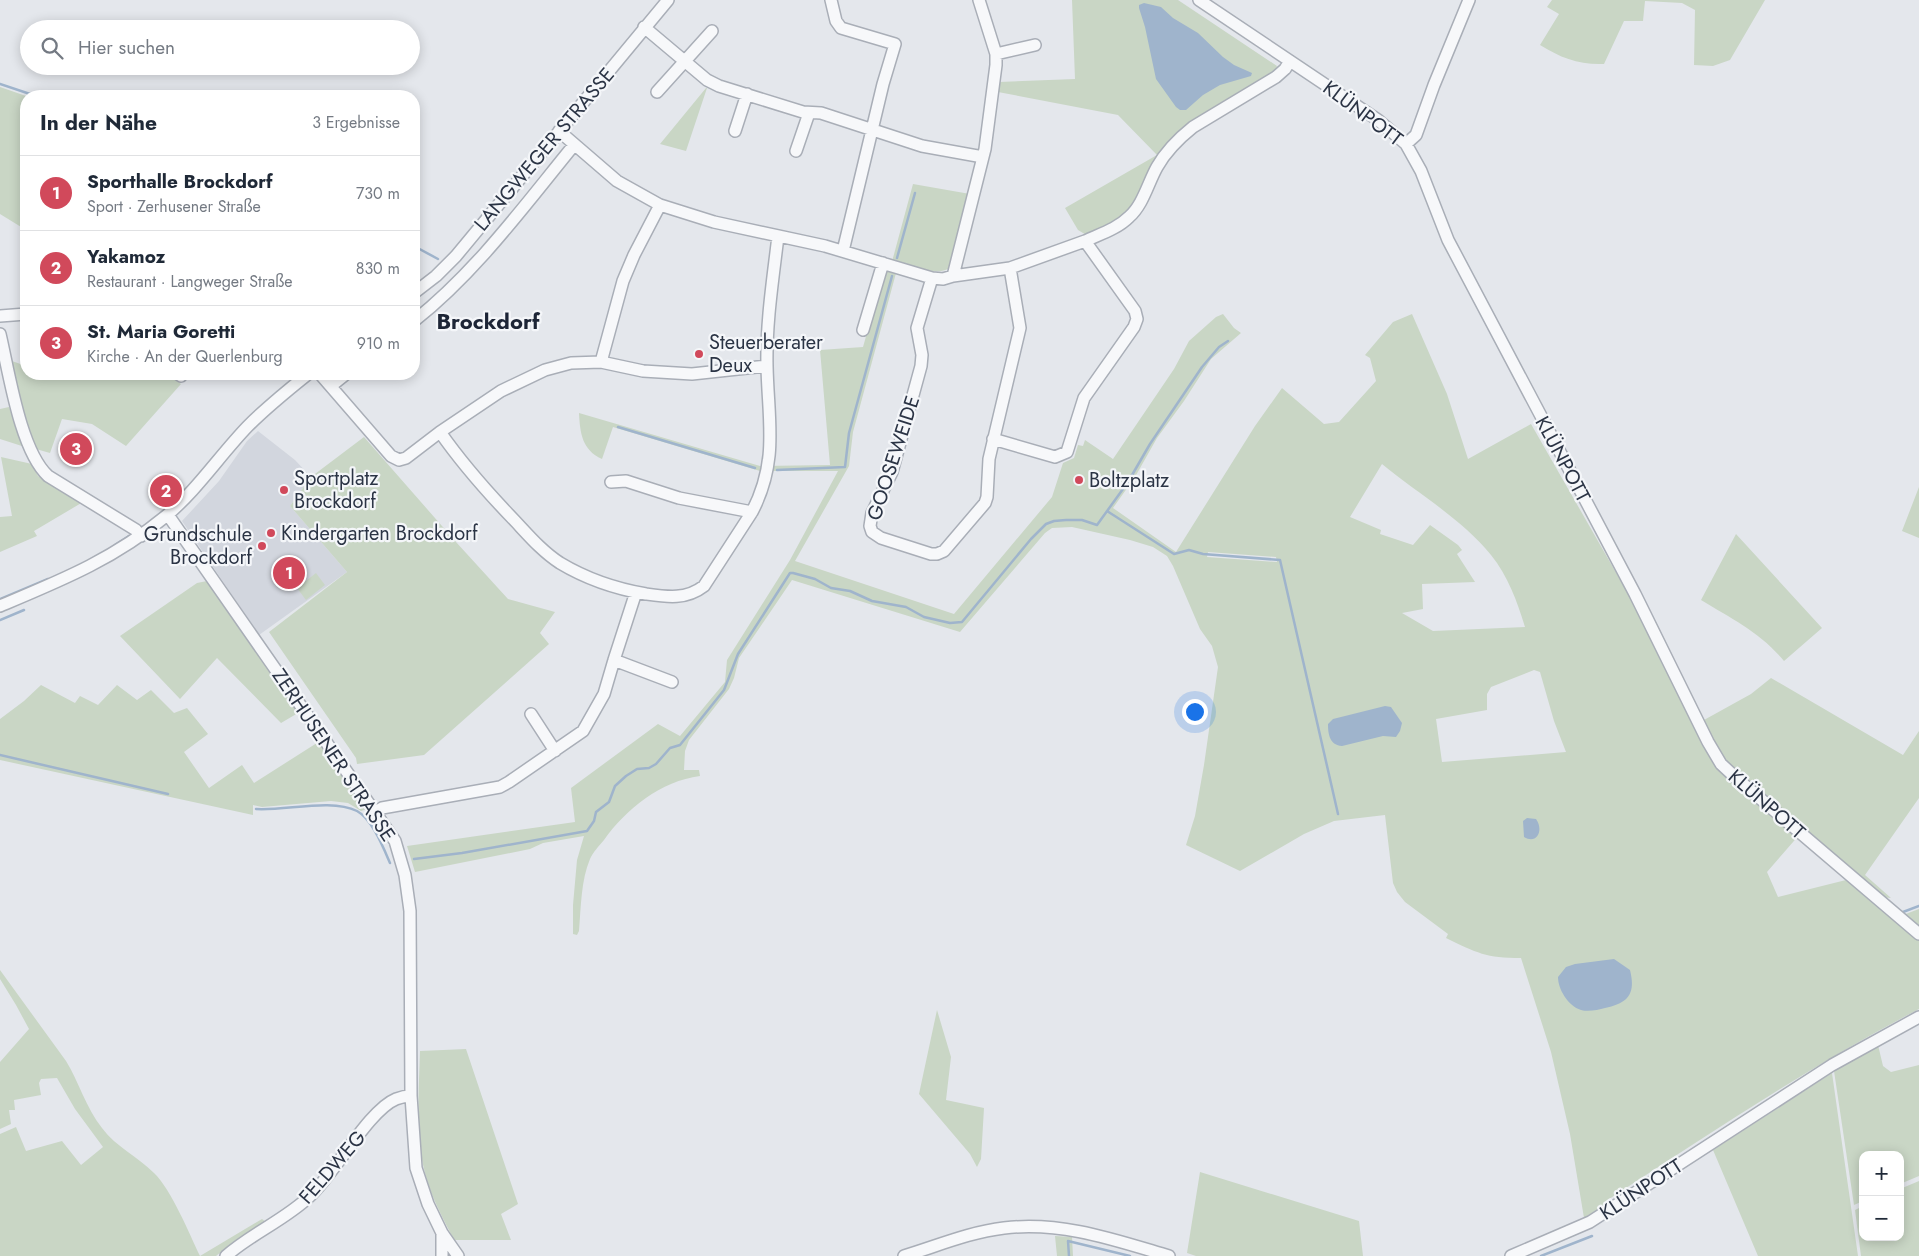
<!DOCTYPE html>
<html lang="de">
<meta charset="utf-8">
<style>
:root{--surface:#fff;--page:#f6f6f7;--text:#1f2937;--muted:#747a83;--line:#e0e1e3;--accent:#d1495b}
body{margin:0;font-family:Jost,sans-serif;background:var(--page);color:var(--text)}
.controls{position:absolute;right:15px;bottom:15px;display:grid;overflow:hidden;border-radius:10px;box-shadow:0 2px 12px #0003}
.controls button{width:45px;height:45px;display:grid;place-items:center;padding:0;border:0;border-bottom:1px solid var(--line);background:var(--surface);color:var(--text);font:25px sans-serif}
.you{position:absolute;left:1194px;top:711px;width:18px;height:18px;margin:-12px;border:4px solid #fff;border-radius:50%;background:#1a73e8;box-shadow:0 0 0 8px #1a73e833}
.badge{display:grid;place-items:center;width:32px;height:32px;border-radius:50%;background:var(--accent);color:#fff;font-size:16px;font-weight:700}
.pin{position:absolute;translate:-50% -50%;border:2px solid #fff;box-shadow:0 1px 5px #0006}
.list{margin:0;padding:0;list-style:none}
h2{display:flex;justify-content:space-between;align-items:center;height:65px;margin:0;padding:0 20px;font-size:21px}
h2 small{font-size:16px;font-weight:400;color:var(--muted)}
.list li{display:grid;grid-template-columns:32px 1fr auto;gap:15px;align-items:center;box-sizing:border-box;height:75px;padding:0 20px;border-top:1px solid var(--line)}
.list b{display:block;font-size:19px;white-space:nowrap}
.list p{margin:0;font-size:16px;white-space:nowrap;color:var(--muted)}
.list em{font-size:16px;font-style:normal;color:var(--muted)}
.icon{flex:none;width:28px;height:28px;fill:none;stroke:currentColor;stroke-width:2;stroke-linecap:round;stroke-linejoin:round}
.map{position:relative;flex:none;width:1919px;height:1256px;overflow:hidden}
.search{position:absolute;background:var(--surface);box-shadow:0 2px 12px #0003;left:20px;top:20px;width:400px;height:55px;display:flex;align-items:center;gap:12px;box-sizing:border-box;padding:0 18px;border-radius:28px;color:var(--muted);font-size:19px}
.panel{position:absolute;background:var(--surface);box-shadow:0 2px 12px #0003;left:20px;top:90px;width:400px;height:290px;border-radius:20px}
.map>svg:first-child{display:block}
.built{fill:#d2d6de}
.green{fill:#c9d6c5;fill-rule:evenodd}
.water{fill:#9fb4cc}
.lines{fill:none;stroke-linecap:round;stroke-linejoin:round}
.stream{stroke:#9fb4cc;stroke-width:2.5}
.minor-casing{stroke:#a9aeb7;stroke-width:14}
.minor{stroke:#f7f8fa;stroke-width:11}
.poi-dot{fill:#d1495b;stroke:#f4f6f9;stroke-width:2}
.labels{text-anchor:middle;stroke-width:4.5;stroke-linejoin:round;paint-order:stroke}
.street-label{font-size:20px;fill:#2b3445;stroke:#f4f6f9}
.poi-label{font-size:20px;fill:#2b3445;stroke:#f4f6f9;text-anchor:start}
.quarter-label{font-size:22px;font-weight:bold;fill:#1d2536;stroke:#f4f6f9}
</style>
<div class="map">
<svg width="1919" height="1256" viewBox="0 0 1919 1256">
<rect width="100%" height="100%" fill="#e4e7ec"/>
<path class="built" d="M258 431 295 460 311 477 290 506 347 572 259 635 182 521 219 481 247 441Z"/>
<path class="green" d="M1072 0H1178L1277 66 1275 71 1189 125 1126 215 1088 236 1078 230 1065 208 1157 155 1118 115 998 92 999 82 1075 79Z
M1552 0H1765L1730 60 1713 66 1694 65 1695 10 1682 3 1645 1 1643 21H1624L1604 64C1579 65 1561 58 1540 45L1559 14 1547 7Z
M0 87 26 96V230L0 214Z
M706 88H707L686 151 660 144Z
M913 184 970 194 948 269C933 276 914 265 899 262L853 432 849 466 795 561 954 614 1052 497 1063 463 1074 458 1078 445 1083 446 1085 440 1113 459 1174 369 1189 341 1216 317 1223 314 1234 328 1241 333 1211 359 1184 401 1157 438 1135 477 1113 508 1176 552 1255 426 1282 388 1324 424 1339 422 1376 381 1370 358 1365 355 1393 322 1412 314 1447 394 1468 459 1531 424 1646 625 1656 622 1704 720 1751 694 1771 678 1903 755 1919 731V798L1865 875 1891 898 1863 895 1919 940V1009C1810 1066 1709 1134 1606 1201L1603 1206 1584 1218 1570 1134 1551 1052 1521 958C1486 958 1477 953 1446 938L1448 934 1405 902 1397 892 1393 883 1385 815 1334 821 1304 834 1240 871 1186 845 1195 816 1204 765 1218 667 1212 646 1200 629 1173 566 1167 556 1153 547 1130 540 1072 527 1052 528 1045 533 960 632 792 580 739 658 734 678 729 689 689 740 685 751 684 770H699L700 776C661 781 626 809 604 840 599 846 593 852 590 859 581 880 581 907 579 931L577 935 573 934V905L577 860 584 836 543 843 530 849 415 872 407 846 575 822 571 788 658 724 680 736 725 682 727 660 790 560 838 471H760L613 427 602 459C582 450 580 433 579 413L760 466 830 465 820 350 863 347 885 269H890ZM1382 464C1417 493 1462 519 1491 555 1508 576 1517 601 1525 627L1433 631 1402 613 1423 609 1422 584 1475 582 1457 554 1462 550 1458 545 1430 525 1413 545 1380 534 1381 530 1350 517ZM1208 552 1276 557 1277 562 1207 557ZM1534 670 1540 672 1554 721 1566 752 1442 762 1436 719 1487 710V694L1491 687ZM1800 834 1848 878 1846 880 1778 897 1767 872Z
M12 361 26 366V374H48L56 377 57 374H167L181 384 126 446 92 424 62 419 50 453 36 449 21 411Z
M9 407 25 447 0 439V409Z
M364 437 456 542 508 599 555 612 540 633 549 644 424 755 357 764 356 758 269 632 347 572 290 506 311 477Z
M1 457 32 464 38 476 83 502 34 531 37 536 0 552V517L12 516Z
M1919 487V538L1902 531Z
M1736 534 1822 628 1784 661C1760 632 1732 619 1701 600Z
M316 573 325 585 306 600 297 588Z
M207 581 298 713 281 723 217 658 180 699 120 636 197 583Z
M41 685 75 703 80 696 98 705 117 685 137 700 151 690 174 713 187 708 208 734 184 752 209 788 242 765 254 783 320 741 367 809 361 811 348 803 331 801 262 807 253 805V815L0 760V719L24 701Z
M1919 909V928L1903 915Z
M0 970 66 1061C79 1082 86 1108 102 1128 116 1147 137 1156 154 1173 171 1189 189 1233 200 1256L262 1219 266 1222 232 1243 216 1256H0V1134L16 1127 26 1151 62 1141 81 1165 103 1147 75 1109 57 1078 41 1079 39 1083 41 1095 14 1100 15 1110H9L11 1124 0 1129V1062L29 1029 16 1005 0 979Z
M937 1010 951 1057 946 1100 984 1108 981 1159 977 1167 970 1154 919 1094Z
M1878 1045 1883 1066 1891 1072 1919 1065V1176L1900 1184V1155H1863V1201L1854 1205 1834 1071Z
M466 1049 518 1204 501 1214 511 1240H454C443 1218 431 1197 425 1173 415 1134 419 1091 420 1051Z
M1832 1073 1858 1256H1758L1713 1150Z
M1200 1172 1359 1221 1363 1256H1196L1187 1253Z
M1919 1181V1256H1861L1855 1210 1863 1206V1237H1900V1189Z
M1055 1236 1072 1237 1073 1256H1057Z"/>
<path class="water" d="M1144 3 1161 7 1173 18 1198 33 1223 57 1234 65 1252 73 1251 76 1220 85 1203 95 1186 110H1180L1176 107 1156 79 1145 27 1139 8V5Z
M1385 706 1391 707 1402 723 1400 731 1396 737 1383 736 1342 746C1330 745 1328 735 1328 724L1333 719Z
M1527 818 1536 819C1544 830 1537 845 1524 837L1523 821Z
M1614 959 1630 970C1636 994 1628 1003 1605 1008 1598 1010 1588 1012 1581 1010 1568 1006 1558 989 1558 977L1566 967 1575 964Z"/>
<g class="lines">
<path class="stream" d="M0 84 36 96
M414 246 438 259
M897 258 915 193
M618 427 755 468
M777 470 845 467 849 433 892 276
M1107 511 1174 554 1189 550 1203 554 1280 560 1338 814
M115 545 129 536
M0 599 48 579
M0 620 24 610
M0 755 168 794
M256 809C286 811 331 798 357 811 372 819 383 847 390 863
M414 859 462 853 587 831 594 821 596 812 609 802 615 786 626 776 637 769 649 768 656 764 670 748 680 745 724 690 738 654 790 573H793L815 579 831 588 850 591 872 601 906 607 924 617 950 623 962 622 1031 539 1046 524 1054 521 1066 520H1082L1097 525 1128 482 1150 444 1202 367 1219 347 1228 341
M1903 912 1919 906
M1069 1256 1068 1241 1130 1256
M1541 1256 1592 1236"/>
<defs>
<path id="minor" d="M831 0 836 21 841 28 895 44 883 84 843 251
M1199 0 1378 120 1406 144 1421 171 1448 240 1635 594 1708 742 1721 764 1735 777 1919 934
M644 27 707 80 719 86 803 112 821 113 922 146 983 157
M996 54 1035 45
M657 92 712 31
M559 131 617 181 660 205 714 222 825 246 932 278 943 279 953 276 985 149 996 65V54L979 0
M735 131 747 94
M1406 144 1416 135 1434 85 1469 0
M796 151 809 113
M1085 241C1100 234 1117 229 1129 217 1143 205 1148 183 1157 167 1166 151 1178 139 1193 127L1276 77 1285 69 1290 61
M953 276 1010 268 1085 241 1135 311 1137 319 1134 327 1084 398 1067 452 1055 457 993 439
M932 278 917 328 922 355 921 366 892 472 872 513 870 526 872 532 881 538 931 554H937L944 551 985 503 987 497 989 459 1020 328 1010 268
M414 293 436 276 456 256 668 0
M0 316 26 314
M414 321C476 272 524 206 574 145
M863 330 883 263
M0 334C9 372 20 450 48 476L136 530 141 536
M601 362 623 281 634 255 660 205
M178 374 181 376
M320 374 391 456 399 460 406 458 440 432 501 391 545 370 571 363 601 362 643 371 692 374 767 366
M331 386 346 374
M440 432C463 465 488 493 516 522 530 537 543 552 560 563 585 578 617 589 646 594 667 597 686 600 704 586L752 512C779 460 768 420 767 366 766 322 773 279 778 236
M611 482 626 481 679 498 752 512
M168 515 395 841 405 875 410 911 411 1096 416 1168 428 1204 442 1233 458 1256
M636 592 614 660 672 682
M0 606C62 580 114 559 166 516 197 490 220 455 248 426 267 407 288 390 308 374
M531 714 555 751
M375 812 382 808 500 787 509 782 583 731 604 694 614 660
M442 1233V1256
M226 1256C252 1233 285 1220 310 1196 335 1173 369 1110 396 1099 401 1097 406 1096 411 1096
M904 1256C937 1246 970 1232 1004 1228 1062 1221 1115 1240 1169 1256
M1511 1256 1590 1222 1832 1065 1919 1017"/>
</defs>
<use href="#minor" class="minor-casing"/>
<use href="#minor" class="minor"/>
</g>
<g class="poi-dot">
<circle cx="699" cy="354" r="5"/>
<circle cx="1079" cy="480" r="5"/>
<circle cx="284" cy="490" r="5"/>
<circle cx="271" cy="533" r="5"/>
<circle cx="262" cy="546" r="5"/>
</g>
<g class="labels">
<g class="street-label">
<text transform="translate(1363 113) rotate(37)" y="7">KLÜNPOTT</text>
<text transform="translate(544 149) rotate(-50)" y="7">LANGWEGER STRASSE</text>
<text transform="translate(893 458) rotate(-72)" y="7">GOOSEWEIDE</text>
<text transform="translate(1563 459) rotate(62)" y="7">KLÜNPOTT</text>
<text transform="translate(334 755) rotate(56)" y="7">ZERHUSENER STRASSE</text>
<text transform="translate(1767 804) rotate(41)" y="7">KLÜNPOTT</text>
<text transform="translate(332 1167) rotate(-49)" y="7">FELDWEG</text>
<text transform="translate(1641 1189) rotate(-33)" y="7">KLÜNPOTT</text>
</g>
<g class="poi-label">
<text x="709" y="349">Steuerberater<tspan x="709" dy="23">Deux</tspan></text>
<text x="294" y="485">Sportplatz<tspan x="294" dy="23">Brockdorf</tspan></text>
<text x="1089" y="487">Boltzplatz</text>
<text x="281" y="540">Kindergarten Brockdorf</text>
<text x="252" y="541" text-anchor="end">Grundschule<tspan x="252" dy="23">Brockdorf</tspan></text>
</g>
<g class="quarter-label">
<text x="488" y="329">Brockdorf</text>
</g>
</g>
</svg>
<div class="controls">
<button>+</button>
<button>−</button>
</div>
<div class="you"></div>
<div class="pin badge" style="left:289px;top:573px">1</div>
<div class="pin badge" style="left:166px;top:491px">2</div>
<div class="pin badge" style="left:76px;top:449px">3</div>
<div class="search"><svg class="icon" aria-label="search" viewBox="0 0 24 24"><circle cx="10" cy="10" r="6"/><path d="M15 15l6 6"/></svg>Hier suchen</div>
<section class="panel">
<h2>In der Nähe<small>3 Ergebnisse</small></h2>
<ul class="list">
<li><span class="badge">1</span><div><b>Sporthalle Brockdorf</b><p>Sport · Zerhusener Straße</p></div><em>730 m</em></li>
<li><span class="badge">2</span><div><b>Yakamoz</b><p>Restaurant · Langweger Straße</p></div><em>830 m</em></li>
<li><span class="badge">3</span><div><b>St. Maria Goretti</b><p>Kirche · An der Querlenburg</p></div><em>910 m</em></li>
</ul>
</section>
</div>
